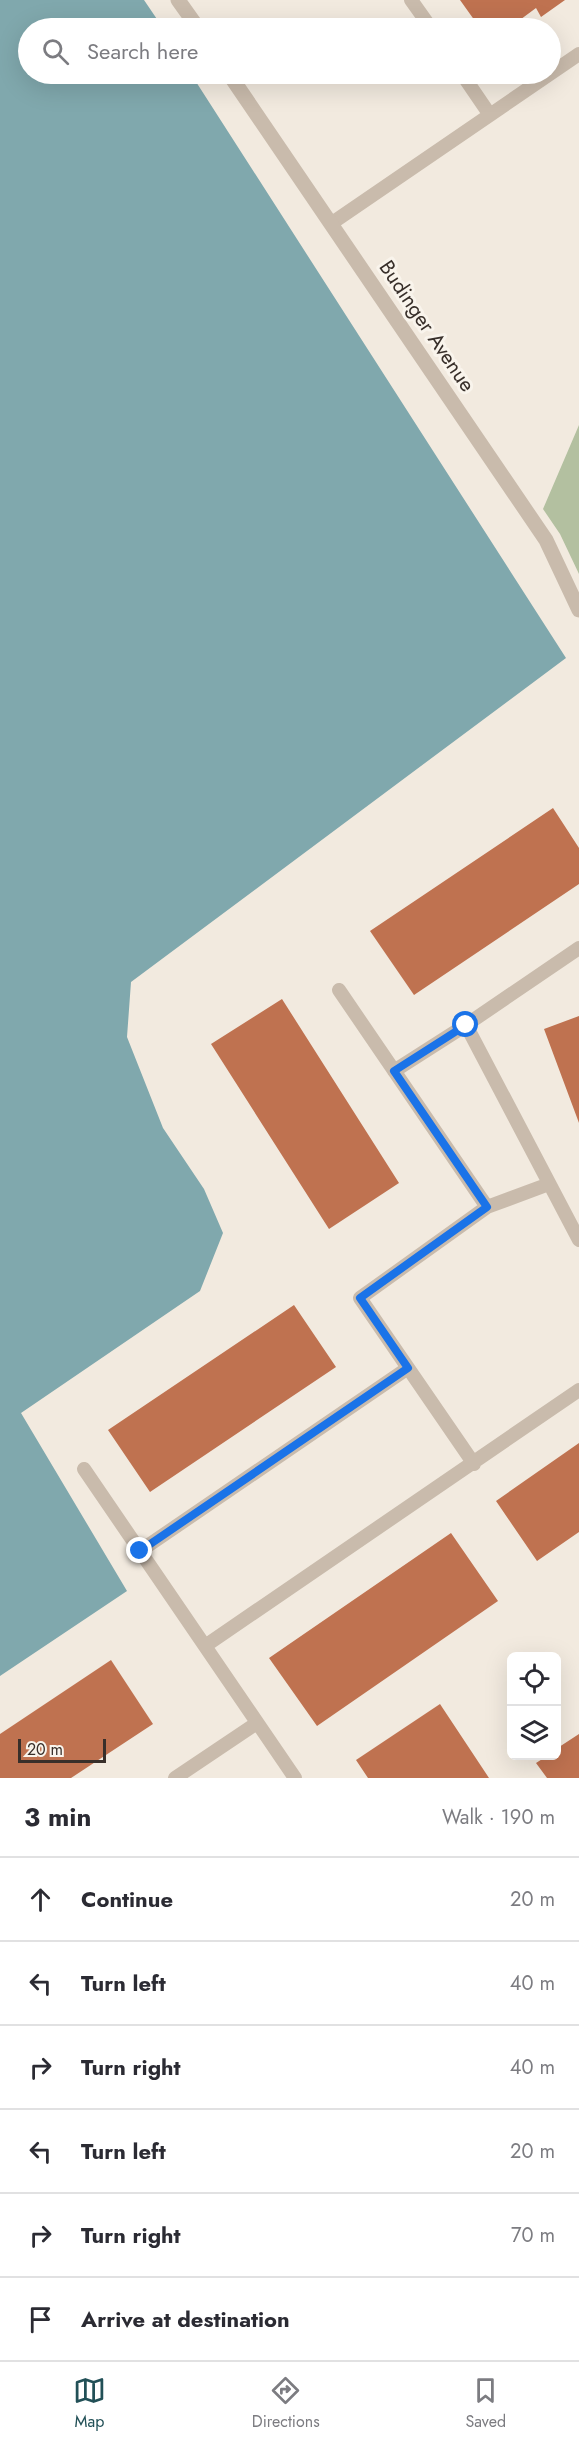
<!DOCTYPE html>
<meta charset="utf-8">
<style>
:root{--surface:#fff;--page:#f2f2f3;--text:#2b2b33;--muted:#7c7c81;--line:#e1e1e2;--accent:#225057}
body{margin:0;font-family:Jost,sans-serif;background:var(--page);color:var(--text)}
.controls{position:absolute;right:18px;bottom:18px;display:grid;overflow:hidden;border-radius:9px;box-shadow:0 6px 24px #0002}
.controls button{width:54px;height:54px;display:grid;place-items:center;padding:0;border:0;border-bottom:2px solid var(--line);background:var(--surface);color:var(--text);font:30px sans-serif}
.scale{position:absolute;left:18px;bottom:15px;width:88px;box-sizing:border-box;padding-left:6px;border:3px solid #382f2a;border-top:0;font-size:16px;line-height:21px;white-space:nowrap;color:#382f2a;-webkit-text-stroke:4px #f9f4ec;paint-order:stroke}
.stop{position:absolute;width:18px;height:18px;margin:-14px;border:4px solid #1a73e8;border-radius:50%;background:#fff}
.stop.end{background:#1a73e8;border-color:#fff;box-shadow:0 2px 6px #0008}
.list{margin:0;padding:0;list-style:none}
h2{display:flex;justify-content:space-between;align-items:center;height:78px;margin:0;padding:0 24px;font-size:26px}
h2 small{font-size:20px;font-weight:400;color:var(--muted)}
.list li{display:grid;grid-template-columns:39px 1fr auto;gap:18px;align-items:center;box-sizing:border-box;height:84px;padding:0 24px;border-top:2px solid var(--line)}
.list b{display:block;font-size:22px;white-space:nowrap}
.list em{font-size:20px;font-style:normal;color:var(--muted)}
.icon{flex:none;width:33px;height:33px;fill:none;stroke:currentColor;stroke-width:2;stroke-linecap:round;stroke-linejoin:round}
.map{position:relative;flex:none;width:579px;height:1778px;overflow:hidden}
.search{position:absolute;background:var(--surface);box-shadow:0 6px 24px #0002;left:18px;right:18px;top:18px;height:66px;display:flex;align-items:center;gap:15px;box-sizing:border-box;padding:0 21px;border-radius:33px;color:var(--muted);font-size:22px}
.sheet{height:582px;background:var(--surface)}
nav{display:flex;justify-content:space-around;align-items:center;box-sizing:border-box;height:84px;border-top:2px solid var(--line);background:var(--surface);font-size:16px;color:var(--muted)}
nav a{display:grid;justify-items:center;gap:3px}
nav .on{color:var(--accent)}
.map>svg:first-child{display:block}
.green{fill:#b3c0a0}
.water{fill:#80a8ad}
.building{fill:#bf7250}
.lines{fill:none;stroke-linecap:round;stroke-linejoin:round}
.service{stroke:#c9bbac;stroke-width:14}
.tertiary{stroke:#c9bbac;stroke-width:15}
.route{stroke:#1a73e8;stroke-width:8}
.labels{text-anchor:middle;stroke-width:6;stroke-linejoin:round;paint-order:stroke}
.street-label{font-size:21px;fill:#382f2a;stroke:#f9f4ec}
</style>
<div class="map">
<svg width="579" height="1778" viewBox="0 0 579 1778">
<rect width="100%" height="100%" fill="#f2eadf"/>
<path class="green" d="M579 425V574L560 534 543 509Z"/>
<path class="water" d="M0 0H144L163 28H28V74H191L566 658 131 982 127 1037 163 1128 204 1189 223 1233 200 1291 21 1413 127 1591 0 1676Z"/>
<path class="building" d="M460 0H565L541 17 536 8 509 28H480Z
M553 808 579 848V884L414 995 370 931Z
M282 999 399 1183 329 1229 211 1044Z
M579 1016V1123L544 1029Z
M294 1305 336 1367 150 1492 108 1430Z
M579 1443V1532L537 1561 496 1501Z
M451 1533 498 1601 317 1726 269 1658Z
M111 1660 153 1724 71 1778H0V1734Z
M440 1704 489 1778H368L356 1760Z
M579 1734V1778H547L536 1763 547 1756H556V1749Z"/>
<g class="lines">
<path class="service" d="M411 0 431 28
M462 74 490 115
M332 223 579 54
M339 990 487 1207
M466 1025 579 1240
M394 1071 466 1025 579 948
M474 1464 360 1298 487 1207 549 1184
M84 1469 295 1778
M140 1551 408 1368
M205 1646 579 1390
M175 1778 257 1723"/>
<path class="tertiary" d="M178 0 198 28
M229 74 546 540 579 610"/>
</g>
<g class="lines">
<path class="route" d="M140 1551 408 1368 360 1298 487 1207 394 1071 466 1025"/>
</g>
<g class="labels">
<g class="street-label">
<text transform="translate(427 326) rotate(56)" y="7">Budinger Avenue</text>
</g>
</g>
</svg>
<div class="controls">
<button><svg class="icon" aria-label="locate" viewBox="0 0 24 24"><circle cx="12" cy="12" r="6"/><path d="M12 2v4M12 18v4M2 12h4M18 12h4"/></svg></button>
<button><svg class="icon" aria-label="layers" viewBox="0 0 24 24"><path d="M12 4l9 5-9 5-9-5zM3 14l9 5 9-5"/></svg></button>
</div>
<div class="scale">20 m</div>
<div class="stop" style="left:466px;top:1025px"></div>
<div class="stop end" style="left:140px;top:1551px"></div>
<div class="search"><svg class="icon" aria-label="search" viewBox="0 0 24 24"><circle cx="10" cy="10" r="6"/><path d="M15 15l6 6"/></svg>Search here</div>
</div>
<section class="sheet">
<h2>3 min<small>Walk · 190 m</small></h2>
<ul class="list">
<li><svg class="icon" aria-label="ahead" viewBox="0 0 24 24"><path d="M12 20V5M6 11l6-6 6 6"/></svg><div><b>Continue</b></div><em>20 m</em></li>
<li><svg class="icon" aria-label="left" viewBox="0 0 24 24"><path d="M17 20v-9H6M10 6l-5 5 5 5"/></svg><div><b>Turn left</b></div><em>40 m</em></li>
<li><svg class="icon" aria-label="right" viewBox="0 0 24 24"><path d="M7 20v-9h11M14 6l5 5-5 5"/></svg><div><b>Turn right</b></div><em>40 m</em></li>
<li><svg class="icon" aria-label="left" viewBox="0 0 24 24"><path d="M17 20v-9H6M10 6l-5 5 5 5"/></svg><div><b>Turn left</b></div><em>20 m</em></li>
<li><svg class="icon" aria-label="right" viewBox="0 0 24 24"><path d="M7 20v-9h11M14 6l5 5-5 5"/></svg><div><b>Turn right</b></div><em>70 m</em></li>
<li><svg class="icon" aria-label="arrive" viewBox="0 0 24 24"><path d="M6 21V4h12l-3 4 3 4H6"/></svg><div><b>Arrive at destination</b></div></li>
</ul>
</section>
<nav>
<a class="on"><svg class="icon" aria-label="map" viewBox="0 0 24 24"><path d="M3 6l6-2 6 2 6-2v14l-6 2-6-2-6 2zM9 4v14M15 6v14"/></svg>Map</a>
<a><svg class="icon" aria-label="directions" viewBox="0 0 24 24"><path d="M12 3l9 9-9 9-9-9zM9 14v-3h6M13 9l2 2-2 2"/></svg>Directions</a>
<a><svg class="icon" aria-label="saved" viewBox="0 0 24 24"><path d="M7 4h10v16l-5-4-5 4z"/></svg>Saved</a>
</nav>
